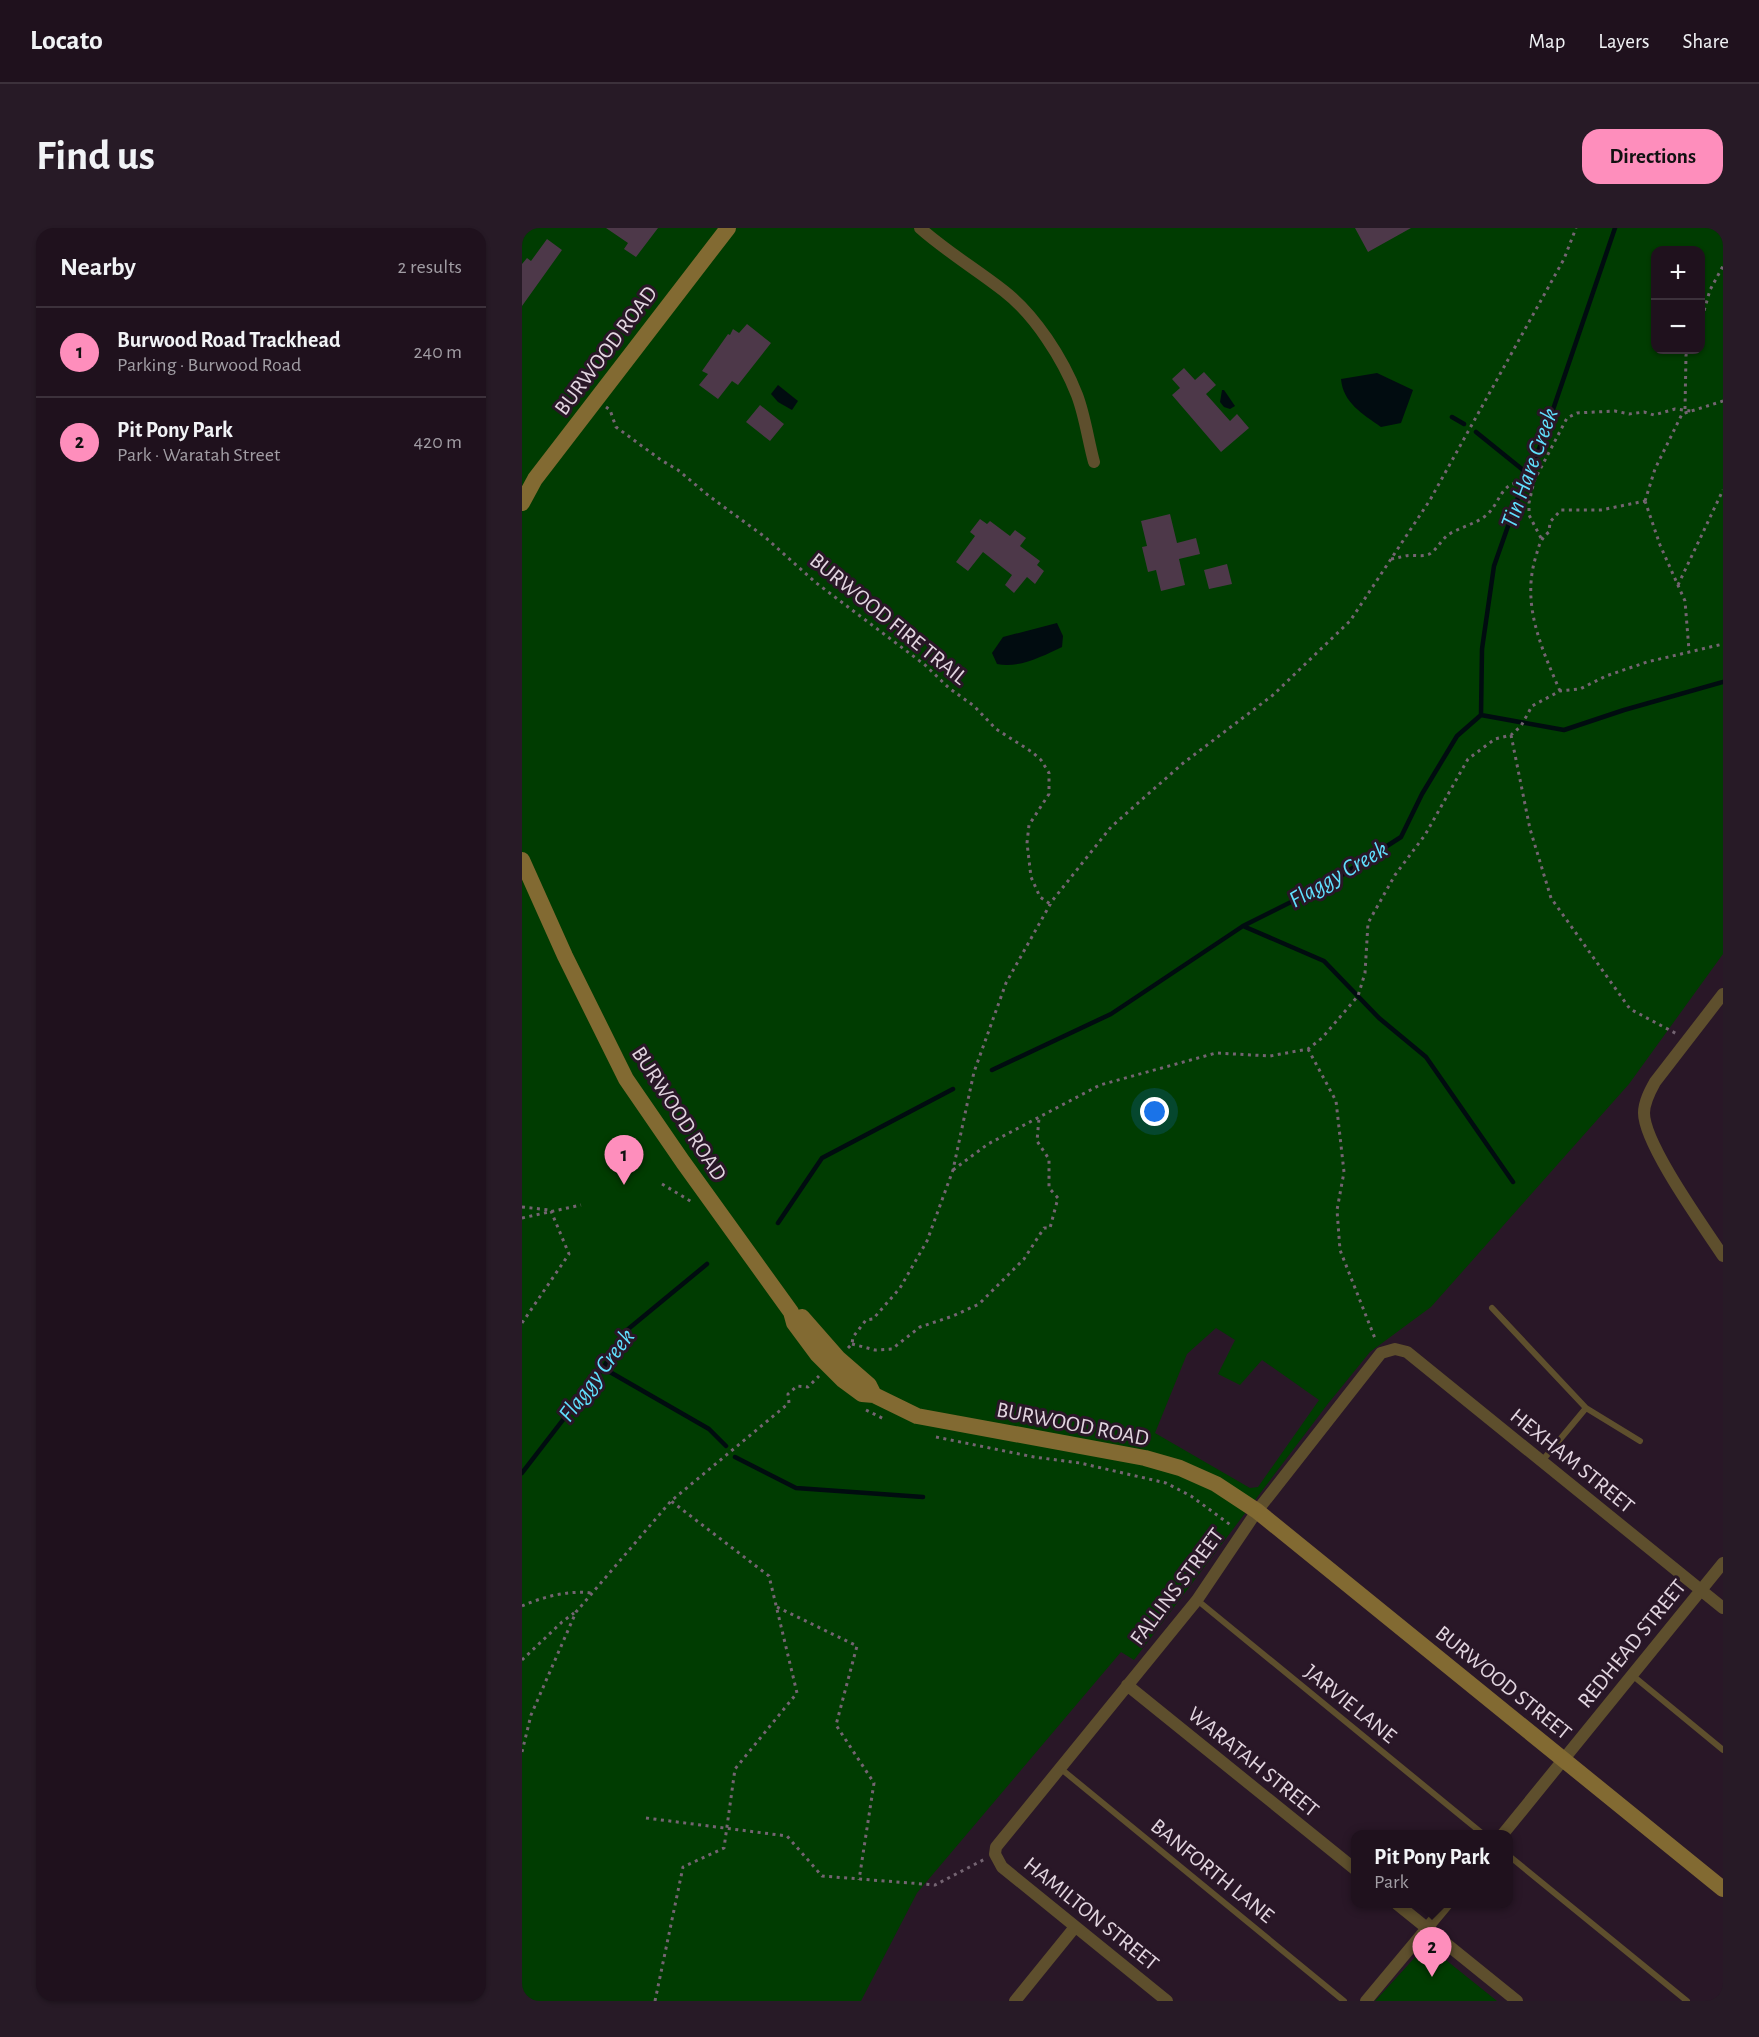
<!DOCTYPE html>
<meta charset="utf-8">
<style>
:root{--surface:#1f111d;--page:#271a26;--text:#f1f3f6;--muted:#a19da4;--line:#3c313b;--accent:#fe8ebc}
body{margin:0;font-family:"Alegreya Sans",sans-serif;background:var(--page);color:var(--text)}
.controls{position:absolute;right:18px;top:18px;display:grid;overflow:hidden;border-radius:12px;box-shadow:0 2px 4px #0004}
.controls button{width:54px;height:54px;display:grid;place-items:center;padding:0;border:0;border-bottom:2px solid var(--line);background:var(--surface);color:var(--text);font:30px sans-serif}
.you{position:absolute;left:633px;top:884px;width:21px;height:21px;margin:-15px;border:4px solid #fff;border-radius:50%;background:#1a73e8;box-shadow:0 0 0 9px #1a73e833}
.badge{display:grid;place-items:center;width:39px;height:39px;border-radius:50%;background:var(--accent);color:#111;font-size:20px;font-weight:700}
.pin{position:absolute;translate:-50% -50px;filter:drop-shadow(0 2px 3px #0008)}
.pin::after{content:'';position:absolute;top:32px;width:21px;height:18px;background:inherit;clip-path:polygon(0 0,100% 0,50% 100%)}
.popup{position:absolute;left:829px;top:1602px;width:162px;height:78px;box-sizing:border-box;display:grid;place-content:center;border-radius:12px;background:var(--surface);filter:drop-shadow(0 2px 4px #0005);font-size:20px;white-space:nowrap;color:var(--muted)}
.popup b{font-size:22px;color:var(--text)}
.popup::after{content:'';position:absolute;left:50%;top:100%;margin-left:-12px;border:12px solid transparent;border-top-color:var(--surface)}
.list{margin:0;padding:0;list-style:none}
h2{display:flex;justify-content:space-between;align-items:center;height:78px;margin:0;padding:0 24px;font-size:26px}
h2 small{font-size:20px;font-weight:400;color:var(--muted)}
.list li{display:grid;grid-template-columns:39px 1fr auto;gap:18px;align-items:center;box-sizing:border-box;height:90px;padding:0 24px;border-top:2px solid var(--line)}
.list b{display:block;font-size:22px;white-space:nowrap}
.list p{margin:0;font-size:20px;white-space:nowrap;color:var(--muted)}
.list em{font-size:20px;font-style:normal;color:var(--muted)}
.map{position:relative;flex:none;width:1201px;height:1773px;overflow:hidden;border-radius:18px}
header{display:flex;align-items:center;gap:36px;box-sizing:border-box;height:84px;padding:0 30px;background:var(--surface);border-bottom:2px solid var(--line)}
header strong{font-size:28px}
nav{display:flex;gap:33px;margin-inline-start:auto;font-size:21px}
.intro{display:flex;align-items:center;justify-content:space-between;box-sizing:border-box;height:144px;padding:0 36px}
h1{margin:0;font-size:42px}
.button{padding:15px 27px;border-radius:18px;background:var(--accent);color:#111;font-size:21px;font-weight:700}
main{display:flex;gap:36px;padding:0 36px}
aside{flex:1;background:var(--surface);border-radius:18px;box-shadow:0 2px 4px #0004}
.map>svg:first-child{display:block}
.green{fill:#003c01;fill-rule:evenodd}
.water{fill:#010c10}
.lines{fill:none;stroke-linecap:round;stroke-linejoin:round}
.stream{stroke:#010c10;stroke-width:4.5}
.building{fill:#4d3849}
.path{stroke:#746472;stroke-width:3;stroke-dasharray:3 4.5;stroke-linecap:butt}
.service{stroke:#5e4f2d;stroke-width:6}
.minor{stroke:#5e4f2d;stroke-width:12}
.secondary{stroke:#826a32;stroke-width:16}
.labels{text-anchor:middle;stroke-width:6;stroke-linejoin:round;paint-order:stroke}
.street-label{font-size:22px;fill:#e2d5e0;stroke:#291727}
.water-label{font-size:24px;font-style:italic;fill:#60dffd;stroke:#291727}
</style>
<header>
<strong>Locato</strong>
<nav><a>Map</a><a>Layers</a><a>Share</a></nav>
</header>
<div class="intro"><h1>Find us</h1><a class="button">Directions</a></div>
<main>
<aside>
<h2>Nearby<small>2 results</small></h2>
<ul class="list">
<li><span class="badge">1</span><div><b>Burwood Road Trackhead</b><p>Parking · Burwood Road</p></div><em>240 m</em></li>
<li><span class="badge">2</span><div><b>Pit Pony Park</b><p>Park · Waratah Street</p></div><em>420 m</em></li>
</ul>
</aside>
<div class="map">
<svg width="1201" height="1773" viewBox="0 0 1201 1773">
<rect width="100%" height="100%" fill="#291727"/>
<path class="green" d="M0 0H1201V726L1107 856 909 1079 848 1124 805 1177 612 1432 599 1424 395 1665 339 1773H0ZM1134 22H1178V122H1134ZM694 1100 713 1112 696 1146 718 1157 740 1132 797 1172 736 1259 728 1260 633 1205 665 1126Z
M905 1720 914 1724 975 1773H853L897 1725Z"/>
<path class="water" d="M855 145 891 162 879 195 859 199C841 186 821 175 819 151Z
M256 157 276 173 270 182 256 174 249 166Z
M700 162H702L713 178 708 181 702 179 698 174Z
M535 395 541 408 540 419C521 428 496 441 475 436L470 425 481 409Z"/>
<g class="lines">
<path class="stream" d="M930 189 942 196
M954 204 1006 246
M959 487 960 421 972 338 998 264 1004 254 1022 208 1093 0
M721 698 802 733 857 790 904 829 991 954
M470 842 589 786 721 698 809 654 879 609 900 566 935 508 959 487 1042 502 1102 482 1201 454
M256 995 300 930 431 861
M81 1140 187 1201 204 1218
M213 1229 274 1260 401 1269
M0 1245 81 1140 105 1102 185 1036"/>
</g>
<path class="building" d="M84 0H136L114 29 102 21 106 15Z
M833 0H889L846 24Z
M25 11 40 22 0 78V36L5 30 9 33Z
M225 96 249 115 216 157 210 153 196 171 177 157 186 146 180 143 206 106 208 107 211 101 217 105Z
M662 140 673 152 682 144 694 157 684 166 708 193 715 186 727 200 699 224 650 167 658 160 650 151Z
M238 177 262 196 248 213 224 194Z
M648 286 655 315 674 310 678 326 657 331 663 357 639 363 634 342 626 344 620 319 625 318 619 293Z
M458 291 465 296 468 293 488 308 493 302 504 310 498 318 518 333 515 337 522 343 513 356 505 349 492 365 483 357 490 347 461 324 446 343 434 334 453 308 448 304Z
M705 336 710 356 687 361 682 342Z"/>
<g class="lines">
<path class="path" d="M1178 97 1188 62 1201 38
M84 179 88 182 94 199 139 232 156 242 187 268 243 309 293 354 403 437 427 460 452 478 474 501 510 524 519 532 527 545V566L507 597 505 615 509 649 518 669 528 676
M1163 181 1164 127 1169 122
M1123 273 1138 317 1163 373 1167 422
M1123 273 1133 241 1160 186 1201 173
M1019 310 1007 287V275L1012 253 1045 190 1055 185 1093 183 1107 186 1122 184 1132 187 1153 181 1169 183
M869 331C875 330 878 329 883 328 890 326 902 330 909 325 917 319 920 310 929 305 940 299 952 296 962 289 980 276 976 253 1004 254L1010 262
M1156 357 1201 262
M1038 463C1019 419 999 376 1014 328 1017 318 1018 311 1027 304L1028 294 1039 282H1079L1123 273
M989 507 1008 601 1029 670 1108 781 1155 806
M786 821 814 873 822 944 815 982 818 1022 854 1113
M431 942 466 916 578 857 694 825 748 828 786 821 800 810 836 768 843 745 846 695 873 647 903 607 946 531 973 511 989 507 999 498 1010 478 1038 463 1058 461 1084 448 1125 434 1201 416
M140 956 170 974
M0 979 28 982
M0 990 59 977
M0 1095 47 1026 29 983
M330 1116 353 1122 370 1121 398 1099 431 1088 457 1076 502 1031 522 1000H528L536 970 527 960V931L515 913 517 890
M326 1120 330 1116 331 1109 344 1092 351 1091 378 1060 405 1013 431 942 452 844 484 755 530 673 589 599 660 536 751 467 828 393 908 272 1042 31 1054 0
M344 1182 362 1191
M414 1209 512 1229 558 1235 644 1255 669 1268 710 1298
M0 1378C20 1369 47 1362 69 1365
M255 1379 335 1418 314 1497 352 1555 337 1652
M0 1432 40 1394 52 1385
M0 1524 9 1487 54 1384 149 1273 267 1175 266 1166 275 1158 286 1159 297 1148
M124 1590 265 1608 300 1648 413 1657 463 1631
M133 1773 161 1639 202 1620 213 1541 275 1465 247 1348 149 1273"/>
<path class="service" d="M970 1080 1064 1180 1020 1233
M1064 1180 1118 1213
M675 1372 961 1606
M1110 1447 1201 1522
M538 1540 822 1773
M986 1627 1165 1773"/>
<path class="minor" d="M398 0C425 24 454 41 482 63 513 87 541 131 555 167 563 188 566 212 572 234
M1201 766 1133 854C1128 863 1122 874 1122 885 1122 916 1182 999 1201 1028
M605 1457 834 1642
M981 1606 1201 1335
M875 1676 995 1773
M493 1773 553 1699
M645 1773 480 1639 473 1626 474 1619 675 1372 735 1283 859 1125 873 1121 885 1124 1201 1380
M844 1773 925 1676"/>
<path class="secondary" d="M0 275 13 251 206 0
M0 632 43 728 104 851 161 934 269 1084 272 1095 295 1126 321 1152 340 1166 352 1167 395 1188 623 1230 658 1240 694 1256 735 1283 1201 1661
M280 1089 316 1130 347 1157 352 1167"/>
</g>
<g class="labels">
<g class="street-label">
<text transform="translate(83 122) rotate(-53)" y="8">BURWOOD ROAD</text>
<text transform="translate(367 390) rotate(39)" y="8">BURWOOD FIRE TRAIL</text>
<text transform="translate(158 885) rotate(57)" y="8">BURWOOD ROAD</text>
<text transform="translate(551 1195) rotate(11)" y="8">BURWOOD ROAD</text>
<text transform="translate(1051 1232) rotate(39)" y="8">HEXHAM STREET</text>
<text transform="translate(654 1358) rotate(-53)" y="8">FALLINS STREET</text>
<text transform="translate(1109 1415) rotate(-51)" y="8">REDHEAD STREET</text>
<text transform="translate(982 1454) rotate(39)" y="8">BURWOOD STREET</text>
<text transform="translate(829 1475) rotate(39)" y="8">JARVIE LANE</text>
<text transform="translate(732 1533) rotate(39)" y="8">WARATAH STREET</text>
<text transform="translate(691 1642) rotate(39)" y="8">BANFORTH LANE</text>
<text transform="translate(570 1685) rotate(39)" y="8">HAMILTON STREET</text>
</g>
<g class="water-label">
<text transform="translate(1007 240) rotate(-70)" y="8">Tin Hare Creek</text>
<text transform="translate(816 646) rotate(-30)" y="8">Flaggy Creek</text>
<text transform="translate(74 1147) rotate(-53)" y="8">Flaggy Creek</text>
</g>
</g>
</svg>
<div class="controls">
<button>+</button>
<button>−</button>
</div>
<div class="you"></div>
<div class="pin badge" style="left:102px;top:957px">1</div>
<div class="pin badge" style="left:910px;top:1749px">2</div>
<div class="popup"><b>Pit Pony Park</b>Park</div>
</div>
</main>
